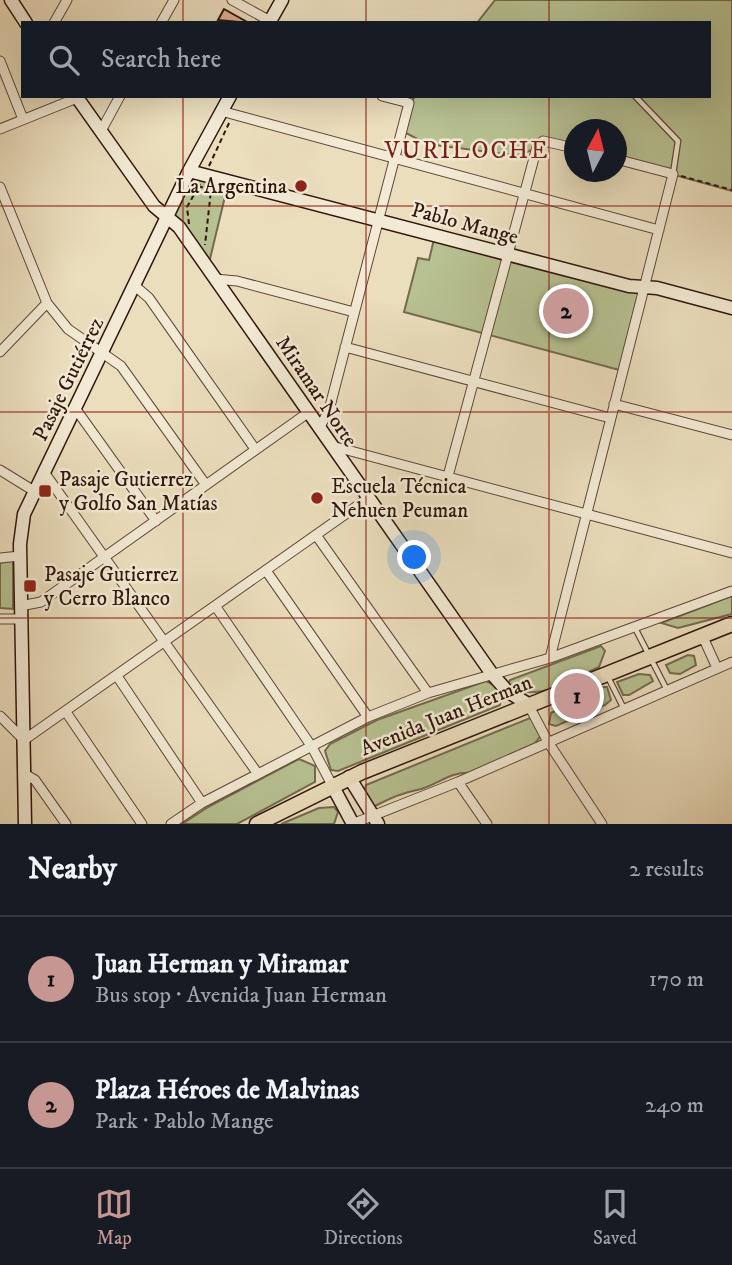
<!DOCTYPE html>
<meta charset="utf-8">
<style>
:root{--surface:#171b24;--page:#20242c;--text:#f1f3f6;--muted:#9ea1a6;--line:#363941;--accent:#c59692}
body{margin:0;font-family:"IM FELL DW Pica",serif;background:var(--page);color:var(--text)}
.compass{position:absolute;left:564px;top:119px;width:63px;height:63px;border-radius:50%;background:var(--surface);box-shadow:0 7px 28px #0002;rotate:7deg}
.you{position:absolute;left:415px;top:558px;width:24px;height:24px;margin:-18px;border:5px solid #fff;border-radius:50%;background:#1a73e8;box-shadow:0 0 0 10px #1a73e833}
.badge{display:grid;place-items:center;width:46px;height:46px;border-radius:50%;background:var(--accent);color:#111;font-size:23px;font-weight:700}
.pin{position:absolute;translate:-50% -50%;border:4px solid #fff;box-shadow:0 2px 7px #0006}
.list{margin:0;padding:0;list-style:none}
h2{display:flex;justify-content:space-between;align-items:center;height:91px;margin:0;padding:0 28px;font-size:30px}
h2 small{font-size:23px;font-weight:400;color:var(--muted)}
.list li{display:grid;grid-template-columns:46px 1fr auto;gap:21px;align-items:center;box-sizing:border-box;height:126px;padding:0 28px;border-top:2px solid var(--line)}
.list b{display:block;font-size:26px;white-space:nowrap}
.list p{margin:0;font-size:23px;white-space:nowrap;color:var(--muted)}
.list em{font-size:23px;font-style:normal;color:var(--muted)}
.icon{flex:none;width:38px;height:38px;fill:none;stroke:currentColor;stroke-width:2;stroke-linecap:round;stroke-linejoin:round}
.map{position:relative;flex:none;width:732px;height:824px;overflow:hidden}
.search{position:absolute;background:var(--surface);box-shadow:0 7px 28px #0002;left:21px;right:21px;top:21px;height:77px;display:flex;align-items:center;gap:18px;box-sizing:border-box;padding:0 24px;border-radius:0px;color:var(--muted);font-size:26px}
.sheet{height:343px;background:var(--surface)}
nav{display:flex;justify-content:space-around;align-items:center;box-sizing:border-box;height:98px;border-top:2px solid var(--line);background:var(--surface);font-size:19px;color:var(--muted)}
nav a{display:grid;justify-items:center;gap:4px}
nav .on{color:var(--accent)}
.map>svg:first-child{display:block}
.green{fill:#b7c192;stroke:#746b4f;stroke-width:2}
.building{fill:#e6af8f;stroke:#30150c;stroke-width:2}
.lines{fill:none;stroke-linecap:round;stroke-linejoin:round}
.lane-casing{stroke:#5f4738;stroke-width:7}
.street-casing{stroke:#5f4738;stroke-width:11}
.secondary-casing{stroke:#30150c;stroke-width:15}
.primary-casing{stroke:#30150c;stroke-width:17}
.path{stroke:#30150c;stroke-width:2;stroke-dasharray:5 3.5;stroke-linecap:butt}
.lane{stroke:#f2ead4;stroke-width:4.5}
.street{stroke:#f2ead4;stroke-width:9}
.secondary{stroke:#f2ead4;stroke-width:12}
.primary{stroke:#ebdebd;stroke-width:14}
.grid{fill:none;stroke:#8f2418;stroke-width:2;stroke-opacity:0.55}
.poi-dot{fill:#8f2418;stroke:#f2ead4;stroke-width:2.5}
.labels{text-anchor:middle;stroke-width:5;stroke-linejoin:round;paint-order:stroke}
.poi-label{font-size:21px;fill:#30150c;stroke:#f2ead4;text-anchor:start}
.street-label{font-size:21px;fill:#30150c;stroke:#f2ead4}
.quarter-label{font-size:24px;letter-spacing:2px;fill:#7a1f14;stroke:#f2ead4}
</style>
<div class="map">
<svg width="732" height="824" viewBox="0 0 732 824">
<rect width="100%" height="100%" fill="#ebdebd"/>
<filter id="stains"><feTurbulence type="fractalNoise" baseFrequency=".00286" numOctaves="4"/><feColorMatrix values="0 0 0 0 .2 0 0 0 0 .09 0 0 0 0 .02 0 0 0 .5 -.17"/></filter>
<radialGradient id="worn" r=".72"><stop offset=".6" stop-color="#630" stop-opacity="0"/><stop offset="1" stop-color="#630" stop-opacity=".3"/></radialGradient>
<path class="green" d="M495 0H732V191L617 159 616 130H574V148L548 141 520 156 427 144 402 131 409 103 416 96H709V23H477Z
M191 174 228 184 209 263 171 217Z
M435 235 645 287 623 371 404 312 418 258 429 260Z
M13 560V609L0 608V563Z
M732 596V614L678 628 661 623Z
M601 646 605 651 599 667C572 679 535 705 508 685L510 680Z
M688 655 694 656 696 665 680 674 670 673 666 665Z
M639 674 650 675 653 681 629 695H623L617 682Z
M486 681C498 686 502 692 500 705L338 771 331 770 325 751 330 744 377 720Z
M601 687H607L611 700 605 705 556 726 549 724 551 713Z
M530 718 537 722 542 734 533 746 471 773C450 771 436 786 417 790 401 793 390 798 375 806L370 804 364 793 366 785Z
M299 759 315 766V782L237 824H182L208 807Z
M334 807 338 812 334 824H281L319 808Z"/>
<path class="building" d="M224 9 249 23 218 20Z"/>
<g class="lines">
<defs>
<path id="lane" d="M635 96 678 141 673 174
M634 626 667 690
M608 677 624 709"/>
<path id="street" d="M232 0 270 21
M54 23 67 0
M161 23 174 0
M0 61 23 119
M221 111 659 230
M0 129 77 98
M101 131 120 96
M0 187 47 303 68 329 121 366 206 485
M215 279 237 281 354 312
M135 286 149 298 255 449
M345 347 610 418
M0 352 47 303
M614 404 732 435
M75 408 156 521
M320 427 329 410 409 103 382 96
M332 446 732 553
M0 470 34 491
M44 472 258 774
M448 476 537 147 543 141 574 148
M316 535 428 693
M0 558 20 556
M267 572 368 717
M20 606 41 602 309 412
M216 607 312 747 332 785
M0 619H21
M702 635 717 668
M550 658 673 174 616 159
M117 676 202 803
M528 704 548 742 602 824
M66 712 142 824
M0 716 24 740 367 499
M25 774 35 780 66 824
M458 782 487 824
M171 824 202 803 368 717 428 693 550 658 732 591
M352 824 458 782 732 662"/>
<path id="secondary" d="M11 0 26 23
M269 23 282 0
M76 96 154 206 179 227 492 674 507 691 528 704
M189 171 629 286 657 288 732 308
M349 777 378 824
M332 785 353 824
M25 824 20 544 24 514 189 171 230 96"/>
<path id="primary" d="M257 824 362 772 732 624"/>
</defs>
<use href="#lane" class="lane-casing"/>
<use href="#street" class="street-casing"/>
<use href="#secondary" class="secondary-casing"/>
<use href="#primary" class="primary-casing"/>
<path class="path" d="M209 166 230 121
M681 176 732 190
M198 186 211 190 205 245
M189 224 187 207 200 184"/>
<use href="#lane" class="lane"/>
<use href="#street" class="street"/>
<use href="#secondary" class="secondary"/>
<use href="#primary" class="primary"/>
</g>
<path class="grid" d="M183 0V23M366 0V23M549 0V23M183 96V824M366 96V824M549 96V824M0 206H732M0 412H732M0 618H732"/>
<g class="poi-dot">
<circle cx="301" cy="186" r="7"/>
<rect x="38" y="484" width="14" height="14" rx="3.5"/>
<circle cx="317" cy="498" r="7"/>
<rect x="23" y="579" width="14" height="14" rx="3.5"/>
</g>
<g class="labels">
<g class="poi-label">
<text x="287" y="193" text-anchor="end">La Argentina</text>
<text x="59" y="486">Pasaje Gutierrez<tspan x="59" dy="24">y Golfo San Matías</tspan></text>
<text x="331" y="493">Escuela Técnica<tspan x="331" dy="24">Nehuen Peuman</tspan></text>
<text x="44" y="581">Pasaje Gutierrez<tspan x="44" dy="24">y Cerro Blanco</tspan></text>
</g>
<g class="street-label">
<text transform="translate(465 223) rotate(15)" y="7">Pablo Mange</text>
<text transform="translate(68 379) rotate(-64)" y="7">Pasaje Gutiérrez</text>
<text transform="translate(317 391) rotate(56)" y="7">Miramar Norte</text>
<text transform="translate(446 715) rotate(-22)" y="7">Avenida Juan Herman</text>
</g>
<g class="quarter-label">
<text x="467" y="158">VURILOCHE</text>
</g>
</g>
<rect width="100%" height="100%" filter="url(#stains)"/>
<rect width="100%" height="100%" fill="url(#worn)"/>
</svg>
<svg class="compass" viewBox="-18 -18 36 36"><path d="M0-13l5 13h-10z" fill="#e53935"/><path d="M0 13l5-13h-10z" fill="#9ea1a6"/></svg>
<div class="you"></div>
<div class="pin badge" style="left:577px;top:696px">1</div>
<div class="pin badge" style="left:566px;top:311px">2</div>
<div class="search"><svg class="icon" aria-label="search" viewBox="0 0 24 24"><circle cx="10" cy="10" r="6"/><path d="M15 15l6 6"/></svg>Search here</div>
</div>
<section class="sheet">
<h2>Nearby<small>2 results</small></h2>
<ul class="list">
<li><span class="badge">1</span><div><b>Juan Herman y Miramar</b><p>Bus stop · Avenida Juan Herman</p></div><em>170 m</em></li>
<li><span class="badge">2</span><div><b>Plaza Héroes de Malvinas</b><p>Park · Pablo Mange</p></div><em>240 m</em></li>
</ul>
</section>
<nav>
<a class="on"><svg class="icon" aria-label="map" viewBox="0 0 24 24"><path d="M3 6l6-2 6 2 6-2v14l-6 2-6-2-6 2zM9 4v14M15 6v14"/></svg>Map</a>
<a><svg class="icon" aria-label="directions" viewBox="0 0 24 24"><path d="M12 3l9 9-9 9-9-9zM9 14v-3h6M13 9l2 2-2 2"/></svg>Directions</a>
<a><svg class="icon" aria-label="saved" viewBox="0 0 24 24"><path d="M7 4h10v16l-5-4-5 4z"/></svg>Saved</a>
</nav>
